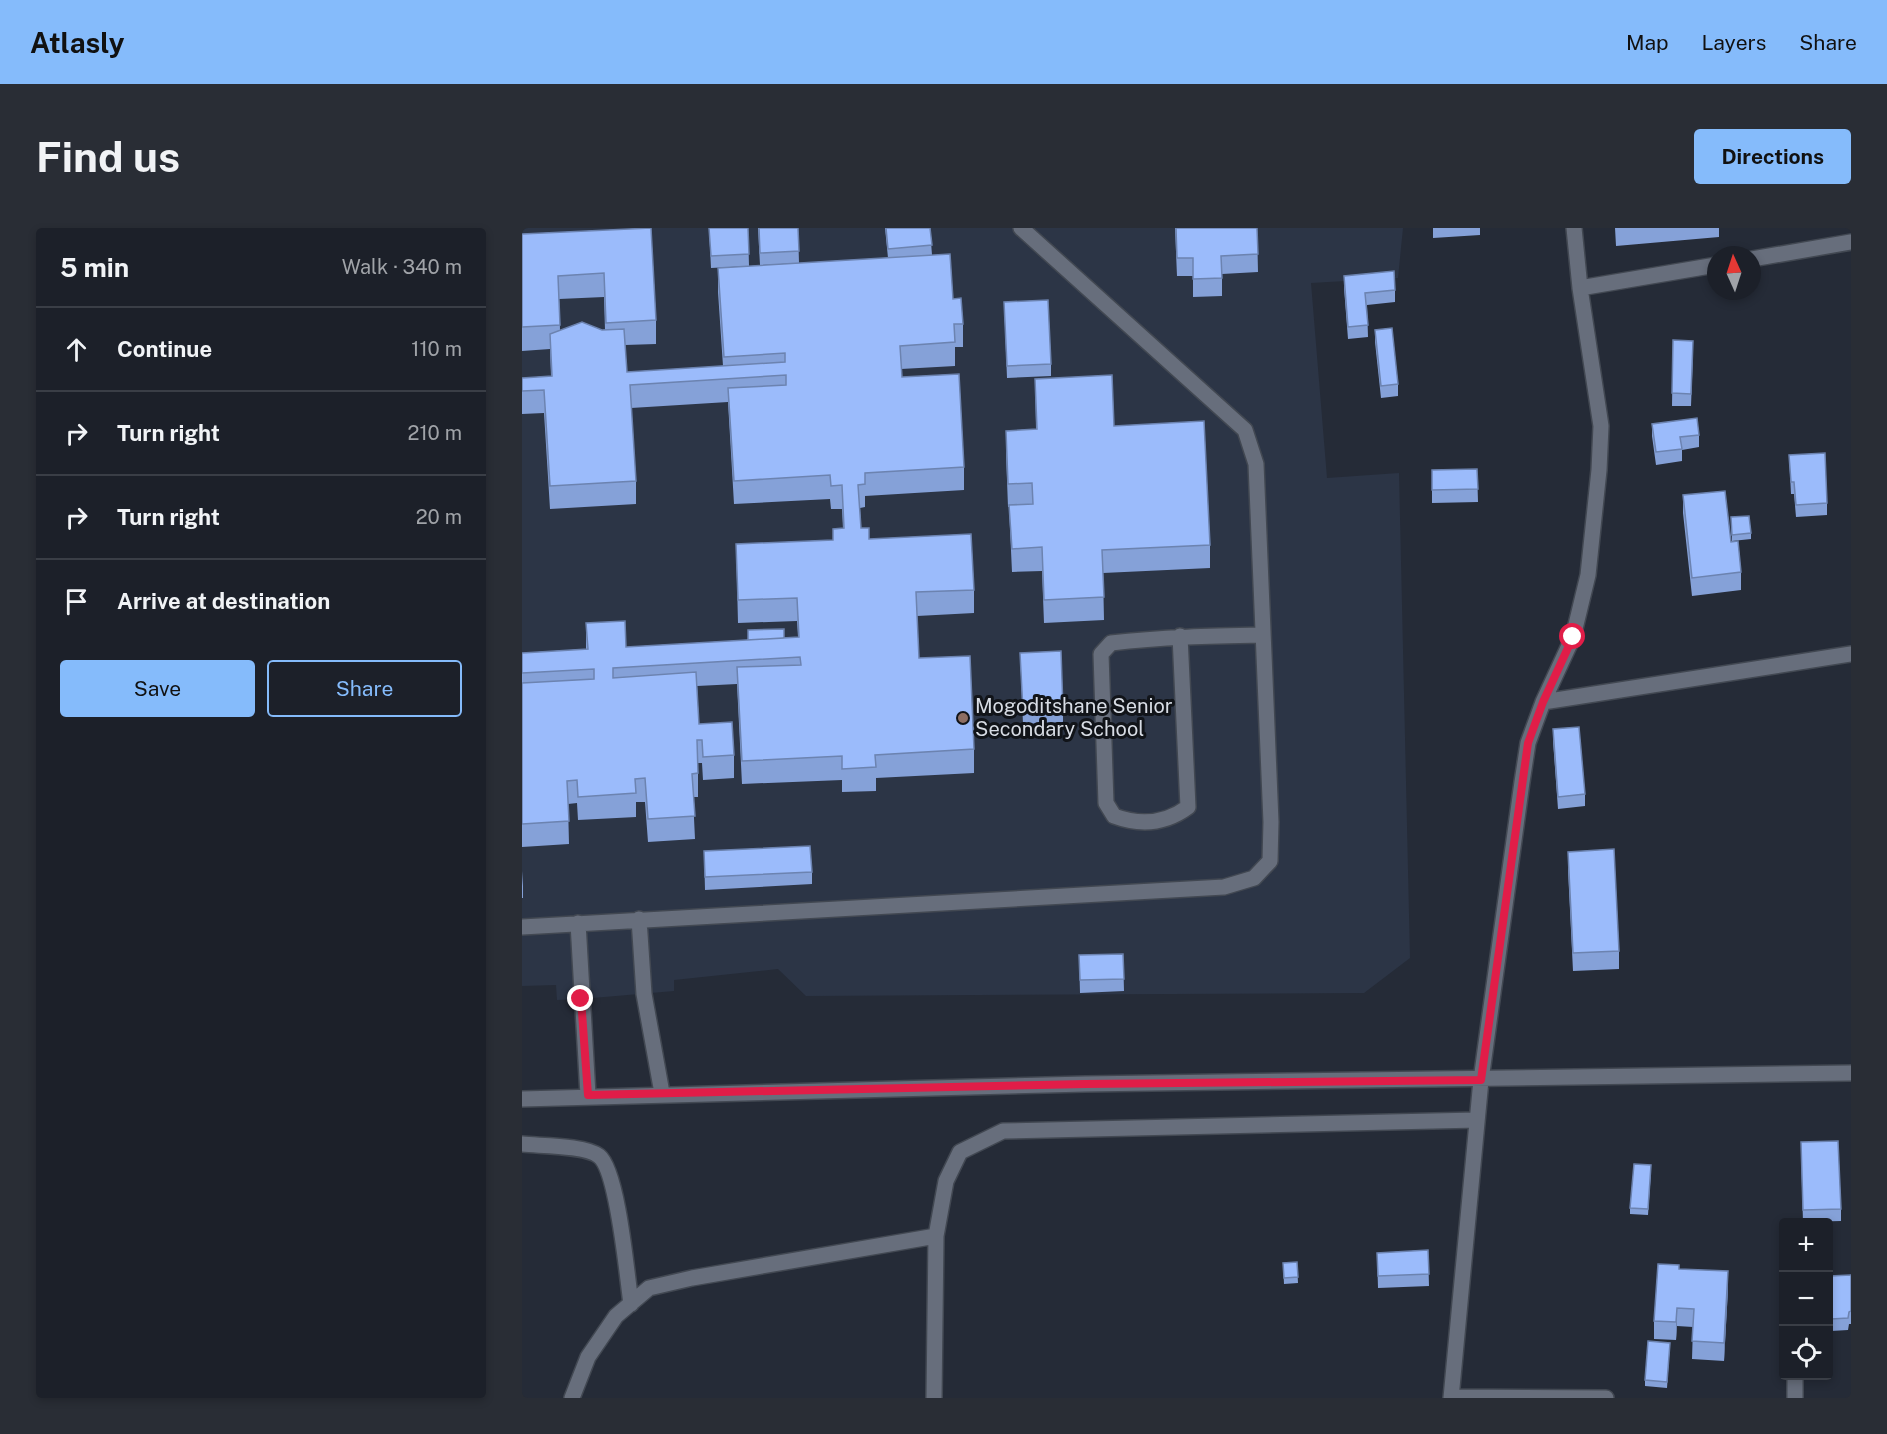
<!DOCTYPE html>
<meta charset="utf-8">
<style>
:root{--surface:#1c2029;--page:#292d35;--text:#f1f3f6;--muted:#a0a3a8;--line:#3a3e46;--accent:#85bbfb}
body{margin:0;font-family:"Public Sans",sans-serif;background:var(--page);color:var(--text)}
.controls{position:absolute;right:18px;bottom:18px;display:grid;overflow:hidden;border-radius:6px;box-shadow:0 3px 9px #0003}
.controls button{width:54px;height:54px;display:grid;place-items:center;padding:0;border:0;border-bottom:2px solid var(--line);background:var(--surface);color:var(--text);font:30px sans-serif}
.compass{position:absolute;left:1185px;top:18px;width:54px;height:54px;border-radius:50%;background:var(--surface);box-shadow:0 3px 9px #0003;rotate:357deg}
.stop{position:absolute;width:18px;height:18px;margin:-14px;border:4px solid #e11d48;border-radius:50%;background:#fff}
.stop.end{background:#e11d48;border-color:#fff;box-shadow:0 2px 6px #0008}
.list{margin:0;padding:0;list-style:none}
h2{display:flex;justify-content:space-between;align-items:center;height:78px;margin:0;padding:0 24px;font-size:26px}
h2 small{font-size:20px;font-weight:400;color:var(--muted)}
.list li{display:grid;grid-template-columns:39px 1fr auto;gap:18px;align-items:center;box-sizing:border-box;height:84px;padding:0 24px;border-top:2px solid var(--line)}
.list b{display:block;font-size:22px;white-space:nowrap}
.list em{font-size:20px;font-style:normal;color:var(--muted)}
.actions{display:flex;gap:12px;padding:18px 24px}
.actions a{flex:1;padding:14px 0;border:2px solid var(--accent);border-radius:6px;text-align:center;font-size:21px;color:var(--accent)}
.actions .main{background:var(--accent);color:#111}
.icon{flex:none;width:33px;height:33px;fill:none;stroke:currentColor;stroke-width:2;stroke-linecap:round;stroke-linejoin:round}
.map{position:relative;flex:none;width:1329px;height:1170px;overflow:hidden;border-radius:6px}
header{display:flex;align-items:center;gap:36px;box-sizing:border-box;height:84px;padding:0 30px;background:var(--accent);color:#111}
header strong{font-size:28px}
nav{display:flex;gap:33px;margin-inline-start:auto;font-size:21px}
.intro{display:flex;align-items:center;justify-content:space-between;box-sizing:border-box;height:144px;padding:0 36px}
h1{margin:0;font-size:42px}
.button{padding:15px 27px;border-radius:6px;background:var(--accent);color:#111;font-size:21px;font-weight:700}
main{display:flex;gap:36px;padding:0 36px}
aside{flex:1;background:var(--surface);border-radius:6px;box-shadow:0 3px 9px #0003}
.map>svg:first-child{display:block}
.built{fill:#2c3546}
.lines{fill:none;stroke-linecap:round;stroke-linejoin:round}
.lane-casing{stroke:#424852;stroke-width:18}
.street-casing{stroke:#424852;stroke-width:18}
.lane{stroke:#676e7c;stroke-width:15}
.street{stroke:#676e7c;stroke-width:15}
.wall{fill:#85a1d8;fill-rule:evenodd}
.shaded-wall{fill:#6c83b0}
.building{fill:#9bbbfb;stroke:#6c83b0;stroke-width:1.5}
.route{stroke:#e11d48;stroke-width:8}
.education-dot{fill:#8d6e63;stroke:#111419;stroke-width:2}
.labels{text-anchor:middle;stroke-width:6;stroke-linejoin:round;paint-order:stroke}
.poi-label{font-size:20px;fill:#d7dce4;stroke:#111419;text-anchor:start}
</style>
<header>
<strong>Atlasly</strong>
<nav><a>Map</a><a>Layers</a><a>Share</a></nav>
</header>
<div class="intro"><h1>Find us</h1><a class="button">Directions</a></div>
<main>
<aside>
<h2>5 min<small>Walk · 340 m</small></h2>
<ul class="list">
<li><svg class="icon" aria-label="ahead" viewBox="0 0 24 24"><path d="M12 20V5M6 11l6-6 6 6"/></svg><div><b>Continue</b></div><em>110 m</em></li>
<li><svg class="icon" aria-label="right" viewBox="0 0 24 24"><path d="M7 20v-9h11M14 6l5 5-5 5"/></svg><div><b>Turn right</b></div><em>210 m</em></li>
<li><svg class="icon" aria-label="right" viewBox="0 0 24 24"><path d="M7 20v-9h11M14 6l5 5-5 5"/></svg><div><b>Turn right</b></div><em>20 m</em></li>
<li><svg class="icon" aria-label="arrive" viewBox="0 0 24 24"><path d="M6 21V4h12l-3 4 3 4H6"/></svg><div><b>Arrive at destination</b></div></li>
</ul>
<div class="actions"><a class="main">Save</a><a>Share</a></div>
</aside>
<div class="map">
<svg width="1329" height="1170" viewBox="0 0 1329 1170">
<rect width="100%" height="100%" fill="#252b37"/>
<path class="built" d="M0 0H881L876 50 789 55 805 250 877 245 888 730 842 765 284 768 256 741 152 752V763L59 771 35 772 34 757 0 758Z"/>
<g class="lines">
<defs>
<path id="lane" d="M658 408 666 579C643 596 619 598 592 588L584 575 579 426 589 415C640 409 690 408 741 407
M117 691 122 766 140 865
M56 695 66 867
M0 699 702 659 732 650 748 633 749 594 734 236 723 202 499 0"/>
<path id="street" d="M1230 31 1329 14
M1058 60 1194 37
M1021 474 1329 426
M0 871 563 856 1329 845
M0 916C18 918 63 917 77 928 96 943 105 1048 109 1076
M929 1169 1084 1170
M50 1170 66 1129 94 1088 127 1060 170 1050 414 1008
M412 1170 414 1008 424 953 438 924 481 903 955 892
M929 1170 959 852 1000 554 1006 515 1021 474 1051 409 1066 347 1077 242 1079 198 1058 60 1052 0
M1273 1170V1148"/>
</defs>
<use href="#lane" class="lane-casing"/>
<use href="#street" class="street-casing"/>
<use href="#lane" class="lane"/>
<use href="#street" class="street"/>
</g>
<path class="wall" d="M129 0 134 92V116L103 117 105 144 201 138 196 64V40L366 30 363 0H408L410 27 431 71 441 96V119H433V138L379 141 380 149 442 239V262L343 268V279L338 280 339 300 347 311 452 362V385L395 388 397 430 452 521V545L354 550V563L320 564V552L220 556 215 456 175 458 177 496 212 527V550L181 552 180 535H176V569H171L173 611 126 614 123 574H114V589L56 592 55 575 46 576 47 616 0 619V425L64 421V395L104 419 276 409 275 393 216 395 214 316 311 312 321 301 320 281H309L308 271 212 276 206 174 109 180 114 253V276L28 281 22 185 0 186V150L29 148 28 121 0 123V6ZM82 69 83 102H38L37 71Z
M187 0H226L227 38 189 40Z
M236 0H276L277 35 238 37Z
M653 0H735L736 44 700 46V68L671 69V48H655Z
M911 0H958V7L911 10Z
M1093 0H1197V9L1094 18Z
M822 48 873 62V74L845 77 846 109 826 111 822 60Z
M482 74 529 136V148L485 150Z
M853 102 876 156V168L859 170 853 114Z
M1151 112 1171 125 1169 178H1150Z
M513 151 592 198 688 317V340L581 345 582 392 522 395 520 343 490 344 487 279H486L484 226V203L514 201Z
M1130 196 1177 207V219L1160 222V233L1134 237 1130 208Z
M1267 227 1305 275V287L1274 289 1272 266H1269Z
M955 241 956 274 910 275V242Z
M1161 267 1209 314 1219 344V362L1170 368 1161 285Z
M1209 289 1229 305V311L1210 313Z
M498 425 541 481V494L501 496Z
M1031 501 1063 566V578L1036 581 1031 513Z
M182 623 290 644V656L183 662Z
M1046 624 1097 723V741L1051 743 1046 642Z
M0 643 1 658V670H0Z
M601 726 602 763 558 765 557 727Z
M1279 926 1319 981V993L1281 994Z
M1129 944 1126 987 1108 986V980Z
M906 1022 907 1058 856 1060 855 1025Z
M775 1034 776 1055 762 1056 761 1035Z
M1157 1041 1206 1061 1202 1133 1170 1131 1171 1099 1155 1098 1154 1112 1132 1111V1093Z
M1329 1047V1096H1327L1326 1102 1309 1103 1308 1048Z
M1148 1115 1145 1160 1123 1158V1152Z"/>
<path class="shaded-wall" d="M1206 1043V1061L1202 1133V1115Z
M1155 1080V1098L1154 1112V1094Z"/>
<path class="building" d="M129 0 134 92 84 95 82 45 36 48 38 97 0 99V6Z
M187 0H226L227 26 189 28Z
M237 0H276L277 23 238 25Z
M364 0H408L410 17 366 21Z
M654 0H735L736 26 699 28 700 50 671 51V30H655Z
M428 26 431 71 439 70 441 96H432L433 114 378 118 380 149 437 146 442 239 343 245V256L336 257 339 300H347V311L449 306 452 362 394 364 397 430 448 428 452 521 353 527 354 539 320 541V528L220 533 215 439 279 437 278 429 91 440V450L174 444 177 496 210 494 212 527 181 529 180 512H175L176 545 170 546 173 588 126 591 123 550 113 551 114 565 56 569 55 552 45 553 47 593 0 596V455L72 451V441L0 445V425L66 421 64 395 103 393 104 419 277 409 275 370 216 372 214 316 311 312V301L322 300 320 257 309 258 308 247 212 253 206 160 264 157V147L108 157 114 253 28 258 22 162 0 163V150L30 148 28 106 60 94 80 102 102 101 105 144 263 134V125L202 129 196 40Z
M872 43 873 62 843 65 846 97 826 99 822 48Z
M526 72 529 136 485 138 482 74Z
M870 100 876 156 859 158 853 102Z
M1151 112 1171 113 1169 166 1150 165Z
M590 147 592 198 682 193 688 317 580 322 582 369 522 372 520 319 490 321 487 277 511 276 510 255 486 256 484 203 515 201 513 151Z
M1175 190 1177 207 1158 209 1160 221 1134 224 1130 196Z
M1303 225 1305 275 1274 277 1272 254H1269L1267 227Z
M955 241 956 261 910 262V242Z
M1203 263 1209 314 1216 313 1219 344 1170 350 1161 267Z
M1227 288 1229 305 1210 307 1209 289Z
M262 401V410L226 412V402Z
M539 423 541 481 501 483 498 425Z
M1057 499 1063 566 1036 569 1031 501Z
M288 618 290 644 183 649 182 623Z
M1092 621 1097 723 1051 725 1046 624Z
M601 726 602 751 558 752 557 727Z
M1316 913 1319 981 1281 982 1279 914Z
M1112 936 1129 937 1126 981 1108 980Z
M906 1022 907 1046 856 1048 855 1025Z
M775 1034 776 1049 762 1050 761 1035Z
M1136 1036 1157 1037V1041L1206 1043 1202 1115 1170 1113 1172 1081 1155 1080 1154 1094 1132 1093Z
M1329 1047V1083L1327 1084 1326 1090 1309 1091 1308 1048Z
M1126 1113 1148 1115 1145 1154 1123 1152Z"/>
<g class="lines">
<path class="route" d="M59 771 66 867 563 856 959 852 1006 515 1021 474 1051 409"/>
</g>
<circle class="education-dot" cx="441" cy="490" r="6"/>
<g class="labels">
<g class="poi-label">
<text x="453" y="485">Mogoditshane Senior<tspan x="453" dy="23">Secondary School</tspan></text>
</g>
</g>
</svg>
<div class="controls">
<button>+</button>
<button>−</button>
<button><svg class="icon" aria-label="locate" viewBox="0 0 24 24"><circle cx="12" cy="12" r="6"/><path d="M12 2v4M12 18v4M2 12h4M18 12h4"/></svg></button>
</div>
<svg class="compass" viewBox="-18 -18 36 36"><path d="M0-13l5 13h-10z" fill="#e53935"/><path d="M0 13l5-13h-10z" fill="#a0a3a8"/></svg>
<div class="stop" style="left:1051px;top:409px"></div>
<div class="stop end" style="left:59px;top:771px"></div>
</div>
</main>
